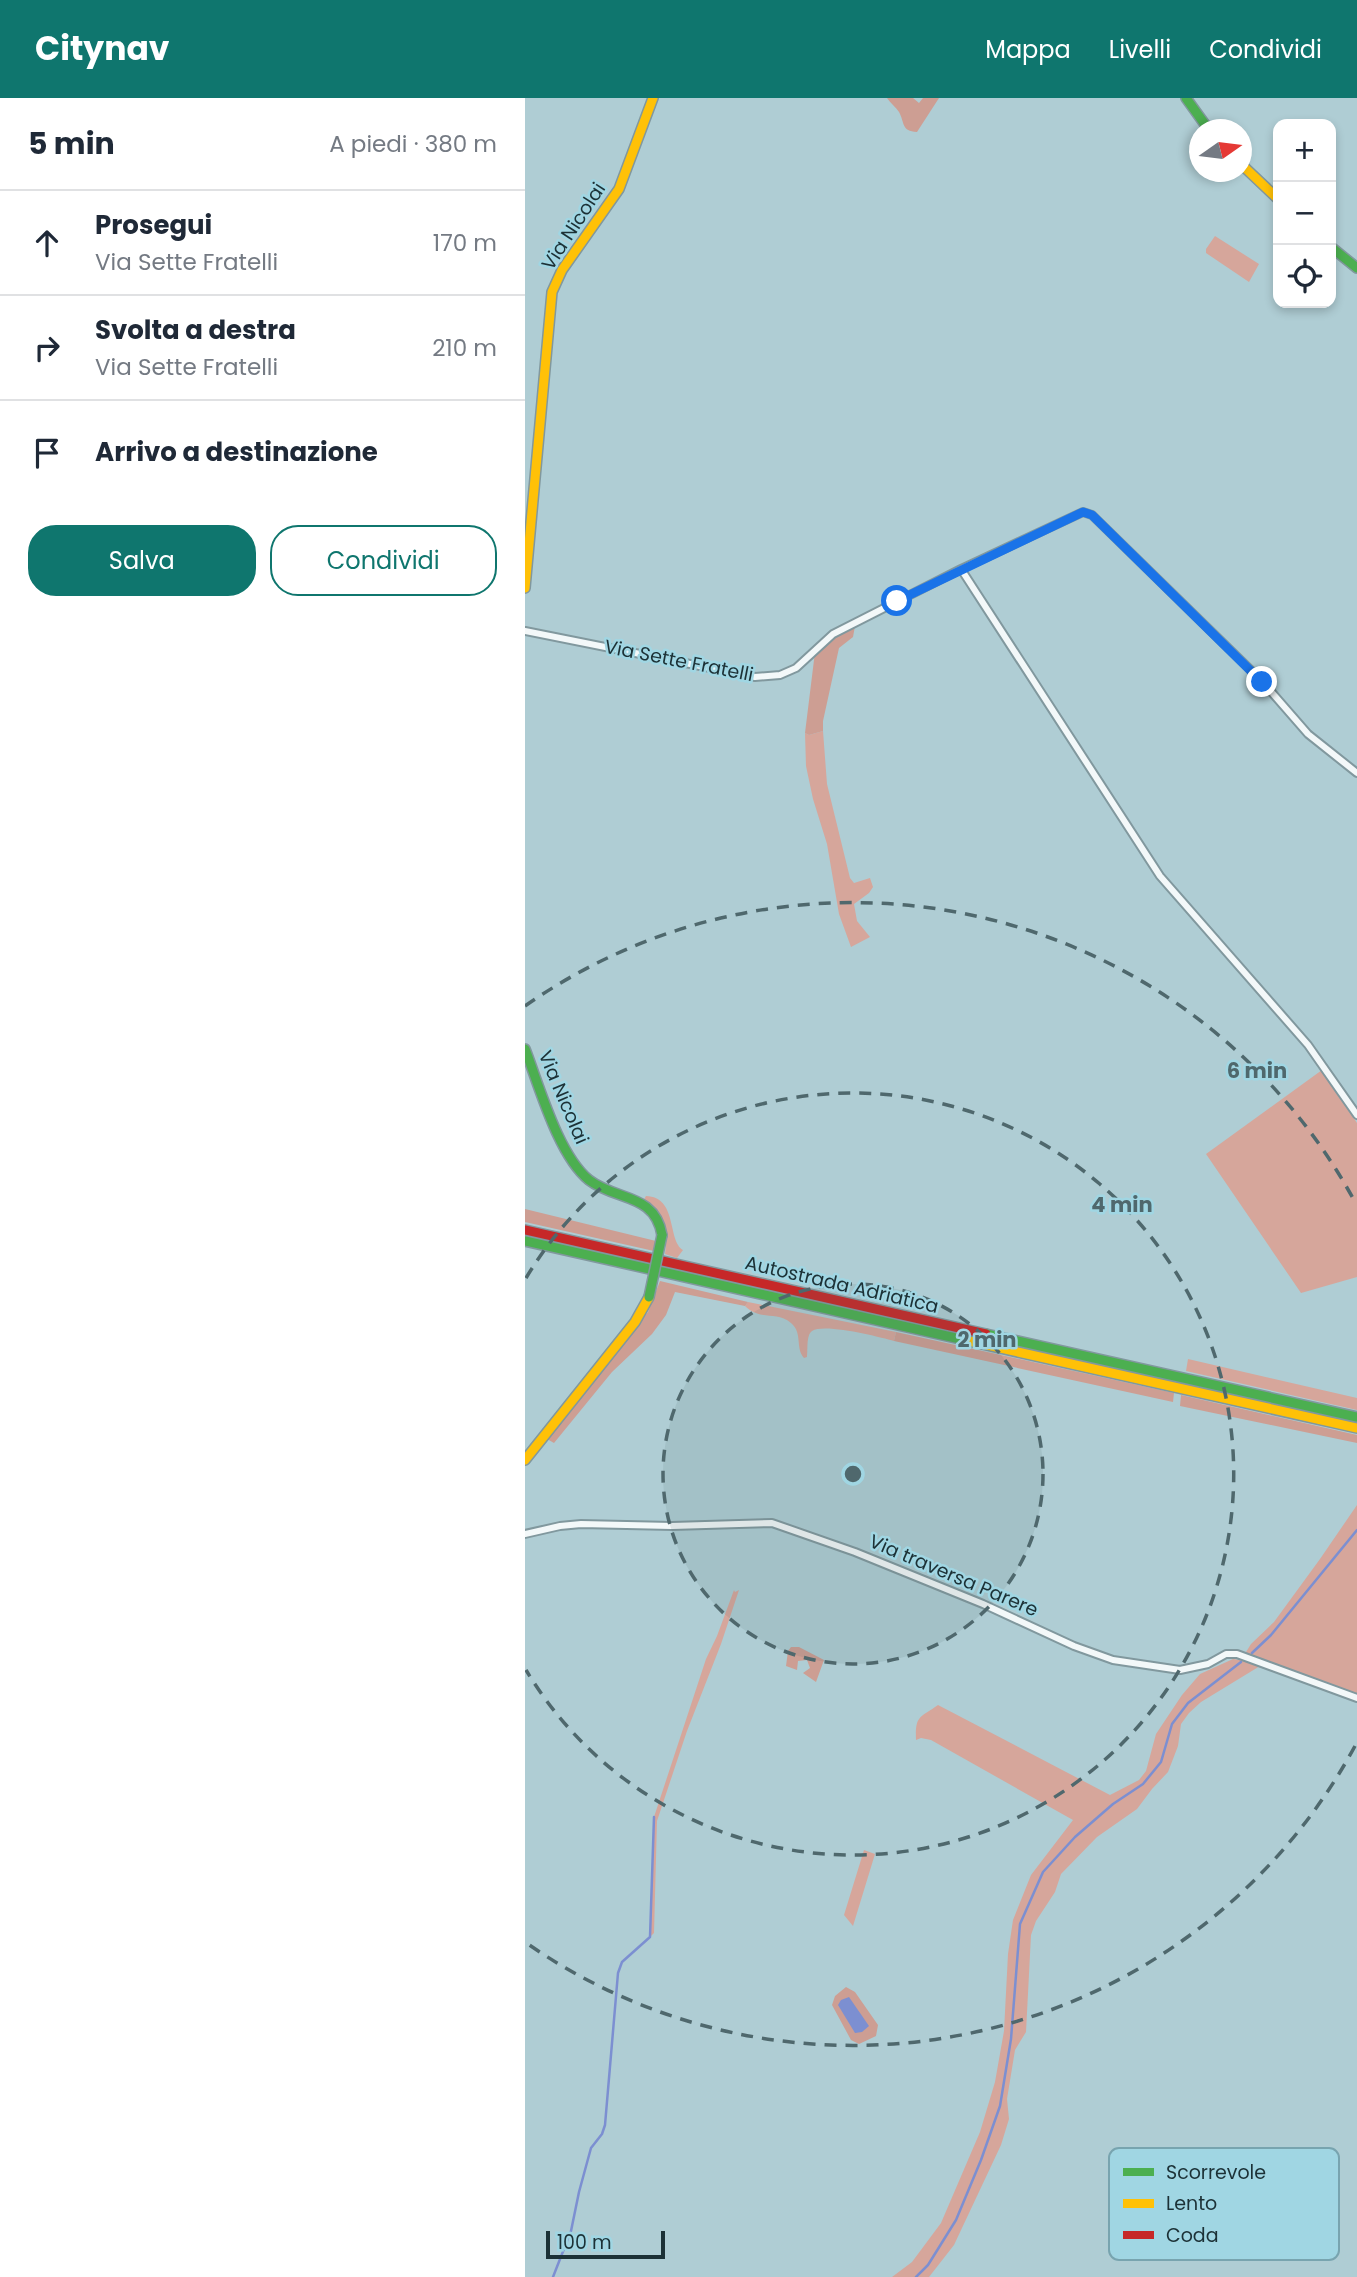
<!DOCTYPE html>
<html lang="it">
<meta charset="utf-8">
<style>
:root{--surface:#fff;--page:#f6f6f7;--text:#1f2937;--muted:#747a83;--line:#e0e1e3;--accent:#0f766e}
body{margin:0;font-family:Poppins,sans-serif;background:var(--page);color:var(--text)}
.controls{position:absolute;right:21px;top:21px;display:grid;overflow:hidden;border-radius:14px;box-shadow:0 4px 10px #0003}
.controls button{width:63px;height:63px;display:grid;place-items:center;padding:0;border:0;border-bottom:2px solid var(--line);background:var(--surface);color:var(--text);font:35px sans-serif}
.compass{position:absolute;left:664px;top:21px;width:63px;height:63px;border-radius:50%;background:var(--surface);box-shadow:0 4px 10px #0003;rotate:76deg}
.scale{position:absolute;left:21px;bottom:18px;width:119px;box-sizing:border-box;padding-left:7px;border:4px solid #1c3136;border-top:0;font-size:19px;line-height:24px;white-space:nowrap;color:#1c3136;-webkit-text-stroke:5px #a0d6e3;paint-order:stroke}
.stop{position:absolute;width:21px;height:21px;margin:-16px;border:5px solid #1a73e8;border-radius:50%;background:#fff}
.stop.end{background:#1a73e8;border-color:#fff;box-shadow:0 2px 7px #0008}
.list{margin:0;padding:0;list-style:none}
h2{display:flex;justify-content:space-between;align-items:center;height:91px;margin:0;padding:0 28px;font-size:30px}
h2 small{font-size:23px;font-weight:400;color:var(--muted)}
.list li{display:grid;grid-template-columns:46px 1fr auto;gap:21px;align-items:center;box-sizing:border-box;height:105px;padding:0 28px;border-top:2px solid var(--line)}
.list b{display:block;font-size:26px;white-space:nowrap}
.list p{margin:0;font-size:23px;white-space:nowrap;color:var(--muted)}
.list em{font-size:23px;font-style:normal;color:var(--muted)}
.actions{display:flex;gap:14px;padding:21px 28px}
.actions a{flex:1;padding:16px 0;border:2px solid var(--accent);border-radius:28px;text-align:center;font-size:24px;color:var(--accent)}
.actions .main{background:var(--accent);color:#fff}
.icon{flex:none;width:38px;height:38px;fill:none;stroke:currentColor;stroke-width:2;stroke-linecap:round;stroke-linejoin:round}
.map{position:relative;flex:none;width:832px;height:2179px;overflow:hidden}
header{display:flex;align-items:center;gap:42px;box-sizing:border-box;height:98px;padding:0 35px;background:var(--accent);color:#fff}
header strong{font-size:33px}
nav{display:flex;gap:38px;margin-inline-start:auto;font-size:24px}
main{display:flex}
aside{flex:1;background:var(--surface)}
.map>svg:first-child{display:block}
.green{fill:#d6a69b}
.forest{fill:#cd9e93}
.water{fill:#7c8fd1}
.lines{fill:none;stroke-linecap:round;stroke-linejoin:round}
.stream{stroke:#7c8fd1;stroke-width:2.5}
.street-casing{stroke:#81989e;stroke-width:10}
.fast-casing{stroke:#81989e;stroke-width:12}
.slow-casing{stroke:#81989e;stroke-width:12}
.jam-casing{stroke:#81989e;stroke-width:12}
.street{stroke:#f3f8f9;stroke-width:6}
.fast{stroke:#4caf50;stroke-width:9}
.slow{stroke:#ffc107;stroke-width:9}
.jam{stroke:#c62828;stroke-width:9}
.fast-bridge-casing{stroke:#81989e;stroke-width:12;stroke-linecap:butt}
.fast-bridge{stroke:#4caf50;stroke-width:9}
.route{stroke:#1a73e8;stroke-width:9}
.ring{fill:none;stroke:#4f686d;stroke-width:3.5;stroke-dasharray:12 9}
.labels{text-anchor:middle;stroke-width:5;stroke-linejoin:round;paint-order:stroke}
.street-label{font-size:19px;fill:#1c3136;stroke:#a0d6e3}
.key{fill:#a0d6e3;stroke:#78a4af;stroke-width:2}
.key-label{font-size:19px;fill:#1c3136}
.centre{fill:#4f686d;stroke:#a0d6e3;stroke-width:3.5}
.ring-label{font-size:21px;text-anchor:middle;font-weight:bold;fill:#4f686d;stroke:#a0d6e3;stroke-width:5;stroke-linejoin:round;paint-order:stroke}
</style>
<header>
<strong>Citynav</strong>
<nav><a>Mappa</a><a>Livelli</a><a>Condividi</a></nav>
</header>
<main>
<aside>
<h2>5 min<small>A piedi · 380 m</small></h2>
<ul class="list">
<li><svg class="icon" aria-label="ahead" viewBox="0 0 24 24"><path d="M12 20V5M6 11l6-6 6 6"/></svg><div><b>Prosegui</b><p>Via Sette Fratelli</p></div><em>170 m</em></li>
<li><svg class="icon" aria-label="right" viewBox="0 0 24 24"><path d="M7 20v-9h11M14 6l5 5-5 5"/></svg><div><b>Svolta a destra</b><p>Via Sette Fratelli</p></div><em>210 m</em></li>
<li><svg class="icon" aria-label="arrive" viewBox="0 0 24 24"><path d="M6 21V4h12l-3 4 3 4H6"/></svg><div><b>Arrivo a destinazione</b></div></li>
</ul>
<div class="actions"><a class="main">Salva</a><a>Condividi</a></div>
</aside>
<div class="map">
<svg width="832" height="2179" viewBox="0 0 832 2179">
<rect width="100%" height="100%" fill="#afcdd4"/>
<path class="green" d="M690 138 734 166 724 184 681 155V151Z
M298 633 302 686 325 780 329 785 345 780 348 789 344 795 329 806 332 823 345 839 326 849 314 816 302 746 288 701 281 668 280 635 284 637Z
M797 972 832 1025V1179L776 1195 681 1056Z
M121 1098C153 1099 142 1142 158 1152L152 1160 140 1156C144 1127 138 1122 118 1103Z
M223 1204 371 1234 369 1243C354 1239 300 1225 287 1233 281 1237 283 1253 282 1259L279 1260C270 1250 278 1235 266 1225 251 1212 237 1224 220 1208Z
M663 1261 832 1300V1312L661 1273Z
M832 1407V1599L729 1561 721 1554 726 1546 749 1524 795 1461Z
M209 1492 210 1494 214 1492 196 1546 162 1633 132 1723 129 1835 125 1839 129 1719 181 1561 192 1538Z
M708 1561 723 1563 735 1568 676 1604 664 1615 656 1626 653 1648 643 1674 627 1691 612 1711 572 1739 536 1776 530 1794 511 1823 506 1837 501 1934 490 1952 482 2001 484 2021 476 2047 429 2147 404 2179H367L387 2164 416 2125 455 2034 470 1984 479 1933 483 1856 488 1822 506 1777 548 1722 406 1642 396 1640 391 1642C390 1617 395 1620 413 1607L585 1697 614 1682 621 1673 631 1636 657 1597 675 1576Z
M339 1752 350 1756 328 1828 319 1817Z"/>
<path class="forest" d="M362 0H388L394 5 398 0H414L392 34C376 33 380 25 374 14 371 9 365 5 362 0Z
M330 528 328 539 314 550 298 623V633L284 637 280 635 290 554 309 538Z
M0 1111 131 1143 129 1153 0 1124Z
M135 1183 223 1204 220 1208 150 1194 141 1217 127 1236 87 1274 29 1345 22 1341 123 1214Z
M371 1234 649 1295 648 1304 369 1243Z
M656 1297 832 1337V1345L655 1308Z
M266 1549H274L299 1562 291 1584 278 1575 285 1570 282 1562 273 1563 272 1572 261 1568 263 1553Z
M321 1889 330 1894 353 1927 351 1938 334 1946 326 1942 307 1907 310 1898Z"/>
<path class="water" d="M324 1899 344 1928 337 1934 330 1935 313 1907 316 1902Z"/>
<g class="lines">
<path class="stream" d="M727 1555 746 1537 832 1432
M28 2179 46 2133 54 2094 66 2050 77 2036 80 2027 93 1875 97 1864 125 1839 129 1719
M391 2179 403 2167 431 2122 456 2062 475 2008 486 1941 495 1826 518 1774 550 1739 588 1706 618 1686 636 1664 647 1626 663 1605 716 1564"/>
<defs>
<path id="street" d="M436 471 635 778 783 947 832 1017
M0 533 230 579 255 577 271 570 308 536 436 471 558 414 567 417 736 582 783 636 832 675
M0 1436 35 1428 56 1426 147 1428 247 1425 330 1454 458 1506 549 1548 588 1562 655 1572 683 1566 701 1556H712L832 1600"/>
<path id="fast" d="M661 0 684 32
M806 149 832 170
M0 951C14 987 33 1057 64 1082 91 1103 130 1095 137 1137
M0 1143 444 1243
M461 1236 832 1319"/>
<path id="slow" d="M716 66 753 101
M0 490 27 194 37 172 94 91 128 0
M444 1243 832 1330
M0 1362 110 1224 124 1199"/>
<path id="jam" d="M0 1132 461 1236"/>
</defs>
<use href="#street" class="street-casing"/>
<use href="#fast" class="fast-casing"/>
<use href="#slow" class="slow-casing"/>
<use href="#jam" class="jam-casing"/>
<use href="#street" class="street"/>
<use href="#fast" class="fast"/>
<use href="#slow" class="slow"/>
<use href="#jam" class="jam"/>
<defs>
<path id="fast-bridge" d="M124 1199 137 1137"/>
</defs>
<use href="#fast-bridge" class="fast-bridge-casing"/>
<use href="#fast-bridge" class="fast-bridge"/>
</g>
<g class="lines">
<path class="route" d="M372 503 558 414 567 417 737 584"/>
</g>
<circle cx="328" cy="1376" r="190" fill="#4f686d" fill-opacity=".12"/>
<g class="ring">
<circle cx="328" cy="1376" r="190"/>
<path d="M1 1180A381 381 0 1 1 1 1572"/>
<path d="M830 1648A571 571 0 0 1 0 1844M0 908A571 571 0 0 1 830 1104"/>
</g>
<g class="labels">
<g class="street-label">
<text transform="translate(48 128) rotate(-57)" y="7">Via Nicolai</text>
<text transform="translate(154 562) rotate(11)" y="7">Via Sette Fratelli</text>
<text transform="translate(39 999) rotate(67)" y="7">Via Nicolai</text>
<text transform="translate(317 1186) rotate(13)" y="7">Autostrada Adriatica</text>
<text transform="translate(429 1477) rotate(23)" y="7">Via traversa Parere</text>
</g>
</g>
<rect x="584" y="2050" width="230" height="112" rx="10" class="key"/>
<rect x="598" y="2070" width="31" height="8" fill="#4caf50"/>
<rect x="598" y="2101" width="31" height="9" fill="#ffc107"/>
<rect x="598" y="2133" width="31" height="8" fill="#c62828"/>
<g class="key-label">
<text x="641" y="2081">Scorrevole</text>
<text x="641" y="2112">Lento</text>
<text x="641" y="2144">Coda</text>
</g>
<circle cx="328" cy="1376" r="10" class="centre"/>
<g class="ring-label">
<text x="732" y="980">6 min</text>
<text x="597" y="1114">4 min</text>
<text x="462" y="1249">2 min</text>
</g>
</svg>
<div class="controls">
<button>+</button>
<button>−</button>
<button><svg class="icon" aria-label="locate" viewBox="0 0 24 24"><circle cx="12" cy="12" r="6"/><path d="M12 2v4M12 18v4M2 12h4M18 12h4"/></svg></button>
</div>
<svg class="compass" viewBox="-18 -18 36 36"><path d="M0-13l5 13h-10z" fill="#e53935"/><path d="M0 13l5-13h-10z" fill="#747a83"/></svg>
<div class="scale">100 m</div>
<div class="stop" style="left:372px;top:503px"></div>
<div class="stop end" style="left:737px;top:584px"></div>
</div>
</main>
